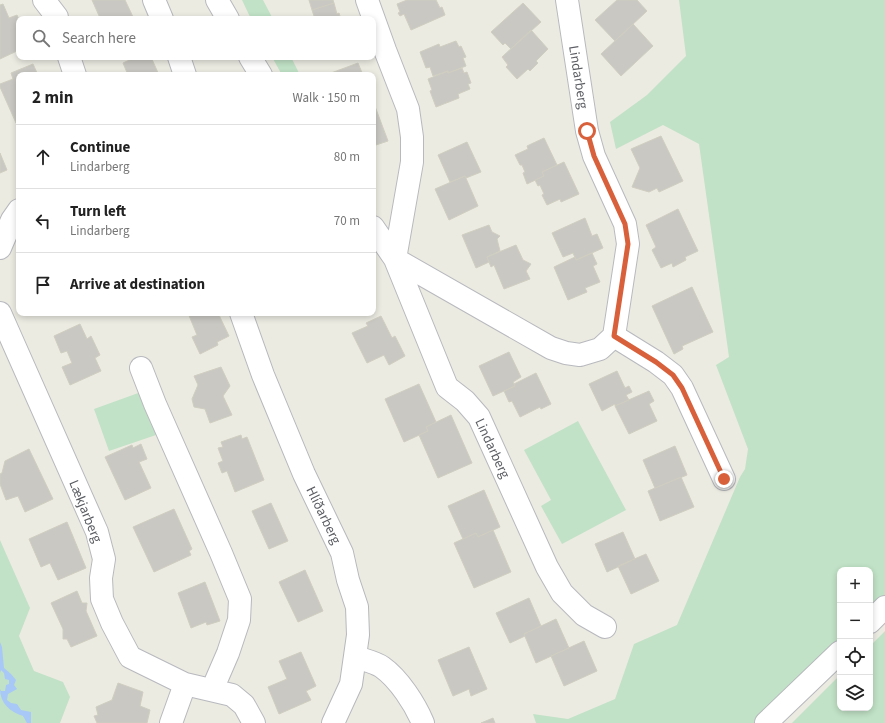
<!DOCTYPE html>
<meta charset="utf-8">
<style>
:root{--surface:#fff;--page:#f2f2f2;--text:#222;--muted:#767676;--line:#e0e0e0}
body{margin:0;font-family:"Source Sans 3",sans-serif;background:var(--page);color:var(--text)}
.controls{position:absolute;right:12px;bottom:12px;display:grid;overflow:hidden;border-radius:8px;box-shadow:0 2px 6px #0003}
.controls button{width:36px;height:36px;display:grid;place-items:center;padding:0;border:0;border-bottom:1px solid var(--line);background:var(--surface);color:var(--text);font:20px sans-serif}
.stop{position:absolute;width:12px;height:12px;margin:-9px;border:3px solid #d8613c;border-radius:50%;background:#fff}
.stop.end{background:#d8613c;border-color:#fff;box-shadow:0 1px 4px #0008}
.list{margin:0;padding:0;list-style:none}
h2{display:flex;justify-content:space-between;align-items:center;height:52px;margin:0;padding:0 16px;font-size:17px}
h2 small{font-size:13px;font-weight:400;color:var(--muted)}
.list li{display:grid;grid-template-columns:26px 1fr auto;gap:12px;align-items:center;box-sizing:border-box;height:64px;padding:0 16px;border-top:1px solid var(--line)}
.list b{display:block;font-size:15px;white-space:nowrap}
.list p{margin:0;font-size:13px;white-space:nowrap;color:var(--muted)}
.list em{font-size:13px;font-style:normal;color:var(--muted)}
.icon{flex:none;width:22px;height:22px;fill:none;stroke:currentColor;stroke-width:2;stroke-linecap:round;stroke-linejoin:round}
.map{position:relative;flex:none;width:885px;height:723px;overflow:hidden}
.search{position:absolute;background:var(--surface);box-shadow:0 2px 6px #0003;left:16px;top:16px;width:360px;height:44px;display:flex;align-items:center;gap:10px;box-sizing:border-box;padding:0 14px;border-radius:8px;color:var(--muted);font-size:15px}
.panel{position:absolute;background:var(--surface);box-shadow:0 2px 6px #0003;left:16px;top:72px;width:360px;height:244px;border-radius:8px}
.map>svg:first-child{display:block}
.green{fill:#c1e2c6}
.water{fill:#a8c8f7}
.building{fill:#c9c8c2;stroke:#d0cec1}
.lines{fill:none;stroke-linecap:round;stroke-linejoin:round}
.street-casing{stroke:#b8b9be;stroke-width:24}
.secondary-casing{stroke:#b6b8bd;stroke-width:24}
.street{stroke:#fff;stroke-width:22}
.secondary{stroke:#fff;stroke-width:22}
.route{stroke:#d8613c;stroke-width:5}
.labels{text-anchor:middle;stroke-width:3;stroke-linejoin:round;paint-order:stroke}
.street-label{font-size:14px;fill:#5b5d62;stroke:#fff}
</style>
<div class="map">
<svg width="885" height="723" viewBox="0 0 885 723">
<rect width="100%" height="100%" fill="#ecebe2"/>
<path class="green" d="M242 0H263L273 19H251Z
M679 0H885V607L870 622V570H840V652L768 723H536L533 714 568 719 615 699 634 644 677 625 740 477 745 469 748 449 716 365 729 357 699 144 663 125 616 149 610 122 647 95 686 56Z
M272 57H291L300 75H282Z
M141 392 156 435 109 451 94 409Z
M578 421 626 510 562 544 541 506 551 500 524 450Z
M0 540 30 608 19 636 34 671 63 682 70 697 60 723H0Z
M885 631V723H792L840 675V708H870V646Z"/>
<path class="water" d="M0 642 2 647 4 668 11 674 16 680 14 685 17 689 8 694 7 700 11 703 17 704 21 710 31 712V723H27L23 716C10 712 0 703 0 689L1 691H5L6 685 9 684V680L5 679 4 673 1 670 0 673Z"/>
<path class="building" d="M92 0H125L134 19H99L100 18Z
M309 0H333L334 3 312 10Z
M407 0H436L440 8 442 7 445 15 411 30 404 14 400 16 398 13 400 12 397 4Z
M617 0H637L647 11 615 41 595 20Z
M334 3 337 14 339 13 341 19H315L312 10Z
M523 3 541 22 511 49 505 43 503 45 491 32Z
M3 4 9 18 17 15 19 20V24L16 26 19 33V50L0 59V5Z
M633 24 653 46 621 76 601 54Z
M531 30 548 49 536 61 538 63 530 71 528 69 517 79 506 67 508 65 502 57Z
M456 41 459 47 461 46 466 57 463 58 466 66 448 73V71L433 76 430 67 426 68 420 52 439 44 440 47Z
M136 57H151L159 75H128L123 63Z
M358 63 363 75H332L331 73Z
M33 64 38 75H19V122L16 123 0 87V84L13 79 11 73Z
M462 68 464 73 467 72 471 83 468 84 470 89 458 94 459 98 436 107 430 91 432 90 428 79 448 71V73Z
M373 101 388 141 373 146Z
M661 136 683 181 659 192 657 188 649 192 632 187 640 168 631 149Z
M544 138 557 165 542 172 544 176 527 184 523 173 525 172 522 165H520L515 155 528 149 527 146Z
M467 142 481 172 466 178 465 176 450 182 438 155Z
M0 153 7 170 0 173Z
M564 162 579 194 561 202 560 199 547 205 542 195 544 194 540 185 538 186 535 180 544 176 542 172Z
M465 176 478 206 449 220 435 189Z
M678 209 698 251 685 257 686 260 673 267 672 263 661 268 652 250 656 247 646 225Z
M585 218 592 236 597 234 603 248 576 260 573 253 563 257 552 233Z
M489 225 492 232 500 236 497 239 500 251 487 257 489 262 476 268 462 235Z
M516 245 523 260 531 264 526 271 530 279 504 289 494 265 491 267 487 257Z
M592 253 597 264 593 266 600 282 585 288 587 292 568 300 554 267 575 257 576 260Z
M692 287 713 332 682 346 683 349 674 354 652 306Z
M188 313H218L229 336 217 342 218 345 200 354 192 337 197 335Z
M381 316 392 338 395 336 405 356 389 365 384 355 367 363 352 333 368 326 366 323Z
M80 324 87 339 91 336 100 355 95 358 101 371 70 385 62 367 72 363 67 351 61 353 54 336Z
M509 352 521 377 513 382 515 386 493 396 479 366Z
M221 367 230 386 223 396 232 415 210 423 205 409 194 407 192 399 198 385 194 376Z
M617 371 625 388 629 386 632 392 626 395 629 400 615 406V404L602 411 589 384Z
M536 373 551 404 541 409 540 407 520 417 512 401 509 402 504 391 515 386 514 384Z
M419 384 436 422 426 427 428 431 404 442 385 399Z
M649 391 654 401 649 404 657 421 629 434 615 406Z
M451 415 472 463 438 478 419 435 428 431 426 427Z
M241 435 242 439 247 437 264 480 235 492 227 471 222 473 218 463 223 461 218 448 223 447 221 442Z
M141 444 147 459 139 462 151 488 125 500 105 457 132 445 133 448Z
M675 446 687 475 655 488 643 460Z
M29 449 53 499 25 512 18 496 6 500 0 484V474L2 473 5 461Z
M681 477 694 507 660 521 648 491Z
M484 490 500 527 478 537 476 533 463 539 448 506Z
M271 503 288 541 269 549 252 511Z
M174 509 192 549 189 551 191 555 154 572 133 527Z
M67 522 86 568 58 580 50 563 41 567 29 539Z
M493 530 511 572 474 588 454 543 476 533 478 537Z
M623 532 635 559 607 572 595 544Z
M646 554 659 581 631 594 618 566Z
M305 570 323 611 298 622 279 582Z
M205 582 220 621 207 625 206 622 191 628 178 593Z
M77 591 82 603H87L86 611 97 636 71 647 67 639H63V629L51 603Z
M529 598 541 626 524 634 525 636 510 643 496 613Z
M556 619 569 648 536 663 524 634Z
M584 641 597 671 564 686 551 656Z
M469 647 487 689 471 696 469 689 453 696 438 660Z
M301 652 316 686 306 691 311 700 279 714 268 687 287 679 279 661Z
M118 683 143 692 140 706 150 710 147 723H97L94 716 98 715 96 707 112 700Z
M493 718 495 723H481Z"/>
<g class="lines">
<defs>
<path id="street" d="M44 0 57 17
M217 0 228 19
M367 0 385 50 408 109 412 137V162L395 259 447 387 465 401 479 417 547 567 562 593 584 615 605 627
M69 57 75 75
M250 57 261 75
M373 227 395 259 551 348 566 353 580 355 600 349 614 336 628 244 625 224 594 156 587 131 567 0
M0 248 12 220 19 210
M0 313 97 532 104 559 101 578 102 599 112 623 130 657 185 684 232 695 244 705 254 723
M614 336 656 362 673 375 682 388 724 479
M141 368 155 404 221 553 240 599 239 620 228 653 212 690
M356 657C364 660 375 662 382 667 399 679 415 704 423 723
M171 723 185 684"/>
<path id="secondary" d="M154 0 162 19
M179 57 185 75
M241 313 263 375 304 474 342 553 348 580 357 607 358 635 351 684 333 723
M870 622 885 607
M766 723 840 652"/>
</defs>
<use href="#street" class="street-casing"/>
<use href="#secondary" class="secondary-casing"/>
<use href="#street" class="street"/>
<use href="#secondary" class="secondary"/>
</g>
<g class="lines">
<path class="route" d="M587 131 594 156 625 224 628 244 614 336 656 362 673 375 682 388 724 479"/>
</g>
<g class="labels">
<g class="street-label">
<text transform="translate(579 77) rotate(81)" y="5">Lindarberg</text>
<text transform="translate(493 448) rotate(65)" y="5">Lindarberg</text>
<text transform="translate(86 511) rotate(68)" y="5">Lækjarberg</text>
<text transform="translate(324 515) rotate(64)" y="5">Hlíðarberg</text>
</g>
</g>
</svg>
<div class="controls">
<button>+</button>
<button>−</button>
<button><svg class="icon" aria-label="locate" viewBox="0 0 24 24"><circle cx="12" cy="12" r="6"/><path d="M12 2v4M12 18v4M2 12h4M18 12h4"/></svg></button>
<button><svg class="icon" aria-label="layers" viewBox="0 0 24 24"><path d="M12 4l9 5-9 5-9-5zM3 14l9 5 9-5"/></svg></button>
</div>
<div class="stop" style="left:587px;top:131px"></div>
<div class="stop end" style="left:724px;top:479px"></div>
<div class="search"><svg class="icon" aria-label="search" viewBox="0 0 24 24"><circle cx="10" cy="10" r="6"/><path d="M15 15l6 6"/></svg>Search here</div>
<section class="panel">
<h2>2 min<small>Walk · 150 m</small></h2>
<ul class="list">
<li><svg class="icon" aria-label="ahead" viewBox="0 0 24 24"><path d="M12 20V5M6 11l6-6 6 6"/></svg><div><b>Continue</b><p>Lindarberg</p></div><em>80 m</em></li>
<li><svg class="icon" aria-label="left" viewBox="0 0 24 24"><path d="M17 20v-9H6M10 6l-5 5 5 5"/></svg><div><b>Turn left</b><p>Lindarberg</p></div><em>70 m</em></li>
<li><svg class="icon" aria-label="arrive" viewBox="0 0 24 24"><path d="M6 21V4h12l-3 4 3 4H6"/></svg><div><b>Arrive at destination</b></div></li>
</ul>
</section>
</div>
